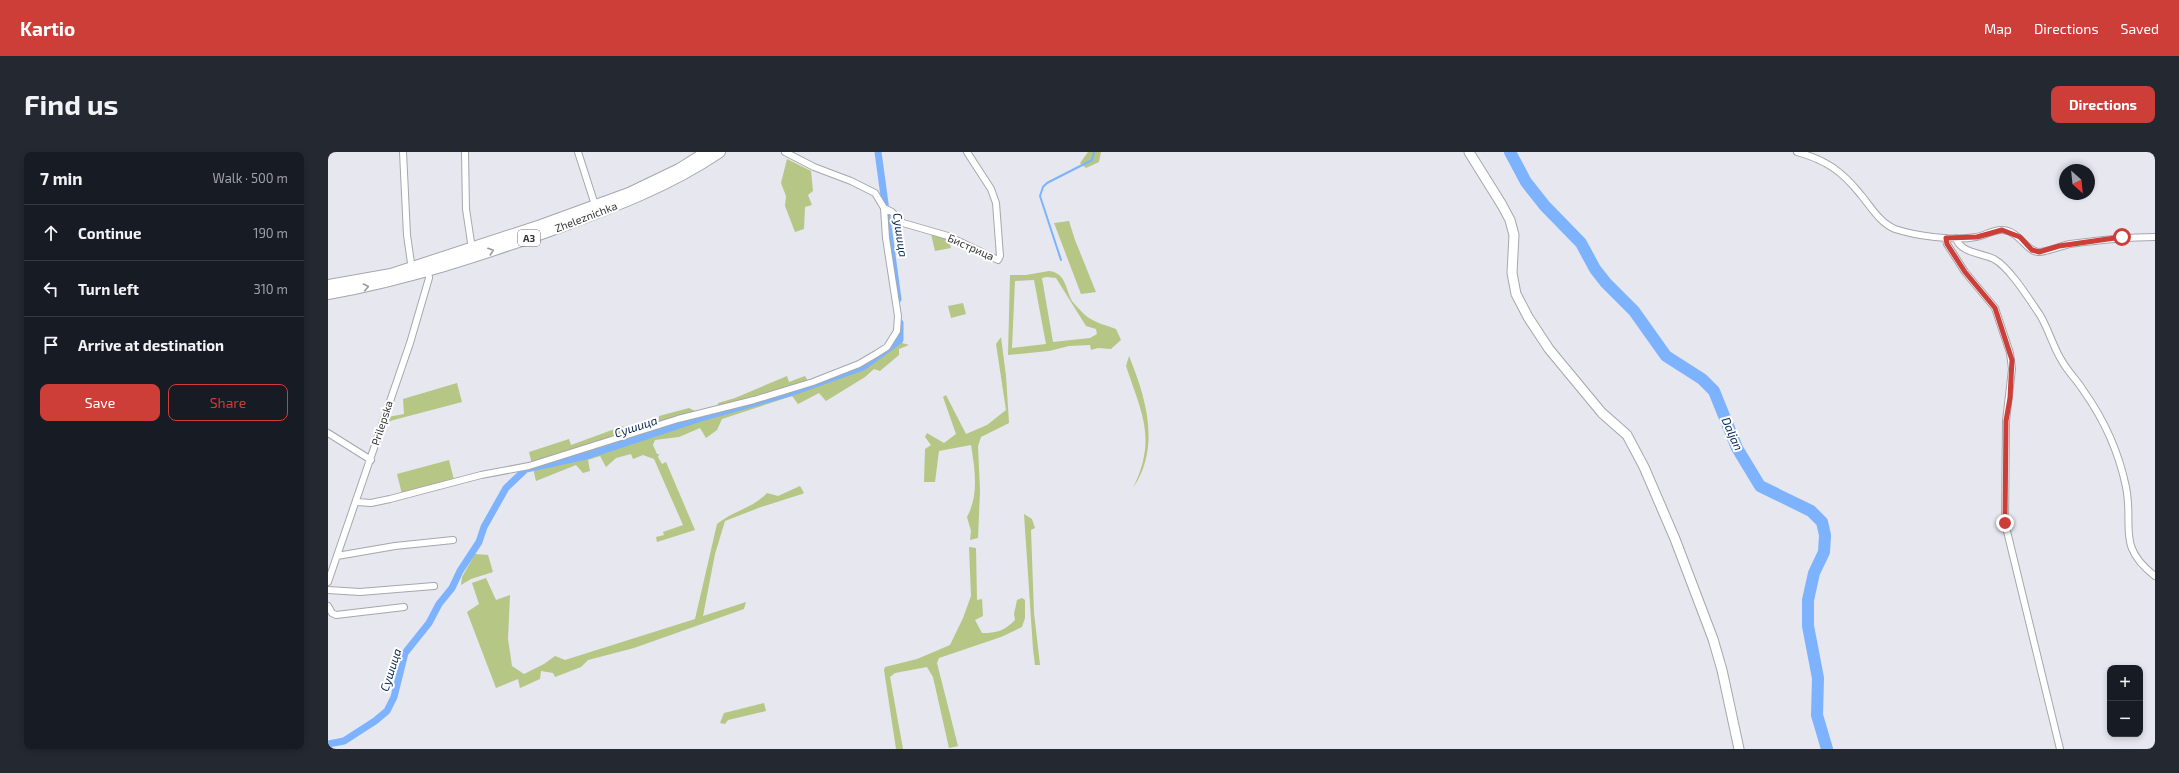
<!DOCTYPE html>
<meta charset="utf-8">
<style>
:root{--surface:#171b24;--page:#242831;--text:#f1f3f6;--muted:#9ea1a6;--line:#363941;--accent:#cc3e37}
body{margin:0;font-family:"Exo 2",sans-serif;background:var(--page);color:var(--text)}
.controls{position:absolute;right:12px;bottom:12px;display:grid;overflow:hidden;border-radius:8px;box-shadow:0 2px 6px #0003}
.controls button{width:36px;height:36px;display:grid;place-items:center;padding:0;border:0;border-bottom:1px solid var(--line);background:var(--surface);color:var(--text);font:20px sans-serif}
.compass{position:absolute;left:1731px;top:12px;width:36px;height:36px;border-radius:50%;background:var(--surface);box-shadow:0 2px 6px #0003;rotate:153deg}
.stop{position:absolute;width:12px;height:12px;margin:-9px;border:3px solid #cc3e37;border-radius:50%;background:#fff}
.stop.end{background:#cc3e37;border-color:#fff;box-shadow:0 1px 4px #0008}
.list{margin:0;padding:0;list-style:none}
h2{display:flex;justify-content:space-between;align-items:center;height:52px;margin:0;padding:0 16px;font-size:17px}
h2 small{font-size:13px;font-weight:400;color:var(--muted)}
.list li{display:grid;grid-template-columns:26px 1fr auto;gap:12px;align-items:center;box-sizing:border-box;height:56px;padding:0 16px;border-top:1px solid var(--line)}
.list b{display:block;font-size:15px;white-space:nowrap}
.list em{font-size:13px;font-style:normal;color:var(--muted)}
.actions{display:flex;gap:8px;padding:12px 16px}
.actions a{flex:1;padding:9px 0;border:1px solid var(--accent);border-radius:8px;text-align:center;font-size:14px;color:var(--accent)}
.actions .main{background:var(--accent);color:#fff}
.icon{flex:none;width:22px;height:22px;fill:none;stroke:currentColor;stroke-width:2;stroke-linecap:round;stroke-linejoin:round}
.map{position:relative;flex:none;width:1827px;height:597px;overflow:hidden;border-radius:8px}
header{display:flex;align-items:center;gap:24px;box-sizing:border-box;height:56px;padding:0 20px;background:var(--accent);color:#fff}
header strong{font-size:19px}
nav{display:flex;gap:22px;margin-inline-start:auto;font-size:14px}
.intro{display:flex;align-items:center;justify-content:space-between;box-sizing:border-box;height:96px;padding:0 24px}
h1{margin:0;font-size:28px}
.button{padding:10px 18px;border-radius:8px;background:var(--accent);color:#fff;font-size:14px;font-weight:700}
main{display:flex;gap:24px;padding:0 24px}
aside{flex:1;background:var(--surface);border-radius:8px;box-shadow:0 2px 6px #0003}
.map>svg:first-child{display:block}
.green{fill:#b5c685;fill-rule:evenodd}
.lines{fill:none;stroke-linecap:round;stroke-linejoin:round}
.stream{stroke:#7db2fe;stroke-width:2}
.canal{stroke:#7db2fe;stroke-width:7}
.river{stroke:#7db2fe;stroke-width:12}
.street-casing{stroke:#a6a7ad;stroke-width:8}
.secondary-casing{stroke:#a6a7ad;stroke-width:11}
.primary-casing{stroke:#a6a7ad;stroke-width:12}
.street{stroke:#fff;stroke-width:6}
.secondary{stroke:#fff;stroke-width:9}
.primary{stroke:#fff;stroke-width:10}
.oneway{stroke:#9a9a9b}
.route{stroke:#cc3e37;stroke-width:5}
.labels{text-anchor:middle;stroke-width:4;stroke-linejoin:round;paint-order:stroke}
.shield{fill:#fff;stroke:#717173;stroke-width:1}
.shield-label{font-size:10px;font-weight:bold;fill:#343437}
.street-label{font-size:11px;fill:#343437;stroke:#fff}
.water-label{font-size:12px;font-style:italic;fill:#052756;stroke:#fff}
</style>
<header>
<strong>Kartio</strong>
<nav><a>Map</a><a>Directions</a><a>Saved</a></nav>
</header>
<div class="intro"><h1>Find us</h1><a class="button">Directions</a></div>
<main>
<aside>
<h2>7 min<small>Walk · 500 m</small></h2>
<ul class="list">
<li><svg class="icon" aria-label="ahead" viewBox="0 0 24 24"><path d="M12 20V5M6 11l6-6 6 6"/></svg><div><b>Continue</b></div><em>190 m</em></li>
<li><svg class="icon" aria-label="left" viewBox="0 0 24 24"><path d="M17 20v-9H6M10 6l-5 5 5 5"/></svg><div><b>Turn left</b></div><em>310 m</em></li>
<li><svg class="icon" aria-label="arrive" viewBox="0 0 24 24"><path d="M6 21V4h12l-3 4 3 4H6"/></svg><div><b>Arrive at destination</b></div></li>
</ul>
<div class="actions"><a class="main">Save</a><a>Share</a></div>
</aside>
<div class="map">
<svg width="1827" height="597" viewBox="0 0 1827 597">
<rect width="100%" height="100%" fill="#e6e7ef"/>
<path class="green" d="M760 0H773L771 10 758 16 752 11Z
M459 7 483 19 485 39 480 43 484 53 477 55 476 77 467 80 457 54 458 44 453 31Z
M741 69 747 88 768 140 753 142 726 71Z
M603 82 621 88 623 96 607 99Z
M721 119C738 121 737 136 744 149 747 153 753 159 757 163 765 170 777 173 788 177L793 188 783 197 770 196 763 198 762 193 741 194 721 199 680 203 682 123H698ZM719 125 728 126 758 174 768 177 769 182 762 186 725 190 714 126ZM706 128 718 192 684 196 687 129Z
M635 151 638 162 623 166 620 154Z
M673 185 678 224 681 271 653 285 650 294 652 339 650 386 642 388 643 379 639 365C651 343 647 318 643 293L611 299 607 330H596L597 297 603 293 597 285 599 281 616 291 628 282 615 245 618 243 638 282 659 273 678 258 668 192Z
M567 189 581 193 571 197V203L552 219 546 217 537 225 498 249 491 241 470 252 464 244 394 267 389 278 378 286 372 276 351 285 327 288 325 293 329 302H331L330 305 334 312 338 310 367 378 329 390 328 385 336 383 335 380 355 373 326 307 315 303 305 307 303 302 288 306 278 315 272 304 260 308 262 319 255 321 248 313 208 329 201 300 241 287 243 293 295 274 297 283 331 272V264L361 256 367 259 389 256 390 251 407 246 459 224 461 230 477 224 480 229 531 212Z
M801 204C818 246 833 295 805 336 829 287 814 262 798 214Z
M129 231 134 250 58 270 60 265 76 262 75 247Z
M121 308 126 328 74 342 69 322Z
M472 334 476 341 474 342 433 355 397 369 387 402 375 464 418 450 416 457 306 496 260 508 253 515 227 525 225 521 213 519 212 527 192 536 190 527 168 536 139 460 151 452 144 431 158 426 168 448 182 443 180 487 184 514 196 522 216 512 227 504 237 508 367 467 389 372C405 359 425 356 439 341L450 344Z
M696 362 704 367 707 376 703 378 706 461 712 513H707L705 497Z
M641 395 648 396 649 448 654 447 655 464 647 468 654 481C669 481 676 479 687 468L686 462 689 448 694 446 697 448V466L694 475 673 485 611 506 609 511 630 594 621 596 605 525 599 515 567 521 562 525 575 597H568L556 518 557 515 589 507 622 493 635 466 643 444Z
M147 402 160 403 165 420 143 427 133 433 134 425Z
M436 551 438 559 400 568 397 572 392 571 396 561Z"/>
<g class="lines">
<path class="stream" d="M733 108 712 44 715 35 719 31 764 8 766 0"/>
<path class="canal" d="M550 0 570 147
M0 592 16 589 47 569 59 559 66 545 77 501 101 471 111 452 124 436 132 419 151 390 156 375 178 336 198 317 258 304 373 266 462 241 535 215 572 188V171"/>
<path class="river" d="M1182 0 1198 30 1217 54 1253 91 1267 117 1278 131 1306 159 1338 204 1374 227 1386 239 1409 296 1432 334 1483 359 1494 370 1497 383 1496 400 1486 421 1480 448V474L1490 526 1489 563 1499 597"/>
<defs>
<path id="street" d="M75 0 79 83 84 118
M137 0 138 57 144 97
M250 0 268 56
M457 0 486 15 523 29 547 41 556 56 564 60 575 71 620 84 670 108 672 104 668 51 663 37 639 0
M1469 0C1498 8 1514 19 1533 43 1543 55 1552 71 1567 77 1588 84 1626 89 1648 85 1657 84 1665 77 1675 78 1691 79 1698 99 1710 100 1720 100 1732 94 1742 92 1771 88 1798 85 1827 85
M1618 86 1619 92 1637 120 1667 156 1682 201 1684 217 1678 269 1677 371 1732 597
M1628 86C1632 101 1654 101 1666 107 1682 116 1701 147 1712 163 1721 178 1725 195 1734 209 1740 220 1749 228 1755 238 1775 266 1791 301 1798 335 1806 375 1788 394 1827 424
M0 281 43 308
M29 350 43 351 62 347 153 323 201 314 350 267 426 248 485 230 531 212 548 202 559 195 569 179 570 164 558 86 556 56
M9 404 67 394 125 388
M0 430 82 191 101 126 100 117
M0 438 32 440 106 434
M0 454 4 461 8 463 76 455"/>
<path id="secondary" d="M1141 0 1174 53 1182 68 1186 83 1184 121 1188 142 1200 165 1221 197 1274 261 1299 283 1316 315 1347 387 1385 487 1394 518 1411 597"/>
<path id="primary" d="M0 133 63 122 213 73 301 41 351 17 378 0
M0 142C79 128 155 103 230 76 286 55 342 34 392 0"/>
</defs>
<use href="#street" class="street-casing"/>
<use href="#secondary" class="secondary-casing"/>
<use href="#primary" class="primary-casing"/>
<use href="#street" class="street"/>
<use href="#secondary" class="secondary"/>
<use href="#primary" class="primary"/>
</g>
<defs><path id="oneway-chevron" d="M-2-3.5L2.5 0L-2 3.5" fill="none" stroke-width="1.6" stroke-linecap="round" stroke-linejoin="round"/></defs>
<g class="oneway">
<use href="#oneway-chevron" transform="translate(163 99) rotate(-19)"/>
<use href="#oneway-chevron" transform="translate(38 135) rotate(-12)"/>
</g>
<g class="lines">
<path class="route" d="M1677 371 1678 269 1682 246 1684 208 1667 156 1637 120 1619 92 1618 86 1649 85 1674 78 1692 85 1704 98 1711 100 1731 94 1794 85"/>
</g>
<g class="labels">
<rect class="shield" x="190" y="78" width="22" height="16" rx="3"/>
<g class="shield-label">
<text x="201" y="90">A3</text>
</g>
<g class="street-label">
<text transform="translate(258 65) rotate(-21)" y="4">Zheleznichka</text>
<text transform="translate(643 95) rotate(24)" y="4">Бистрица</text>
<text transform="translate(54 271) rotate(-72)" y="4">Prilepska</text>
</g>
<g class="water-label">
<text transform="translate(572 83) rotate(82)" y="4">Сушица</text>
<text transform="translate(308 275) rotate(-18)" y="4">Сушица</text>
<text transform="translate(1404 282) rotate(66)" y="4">Daljan</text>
<text transform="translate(63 518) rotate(-72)" y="4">Сушица</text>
</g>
</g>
</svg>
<div class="controls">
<button>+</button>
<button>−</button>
</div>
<svg class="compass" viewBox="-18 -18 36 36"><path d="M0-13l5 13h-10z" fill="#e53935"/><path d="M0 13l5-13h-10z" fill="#9ea1a6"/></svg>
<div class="stop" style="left:1794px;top:85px"></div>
<div class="stop end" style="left:1677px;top:371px"></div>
</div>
</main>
